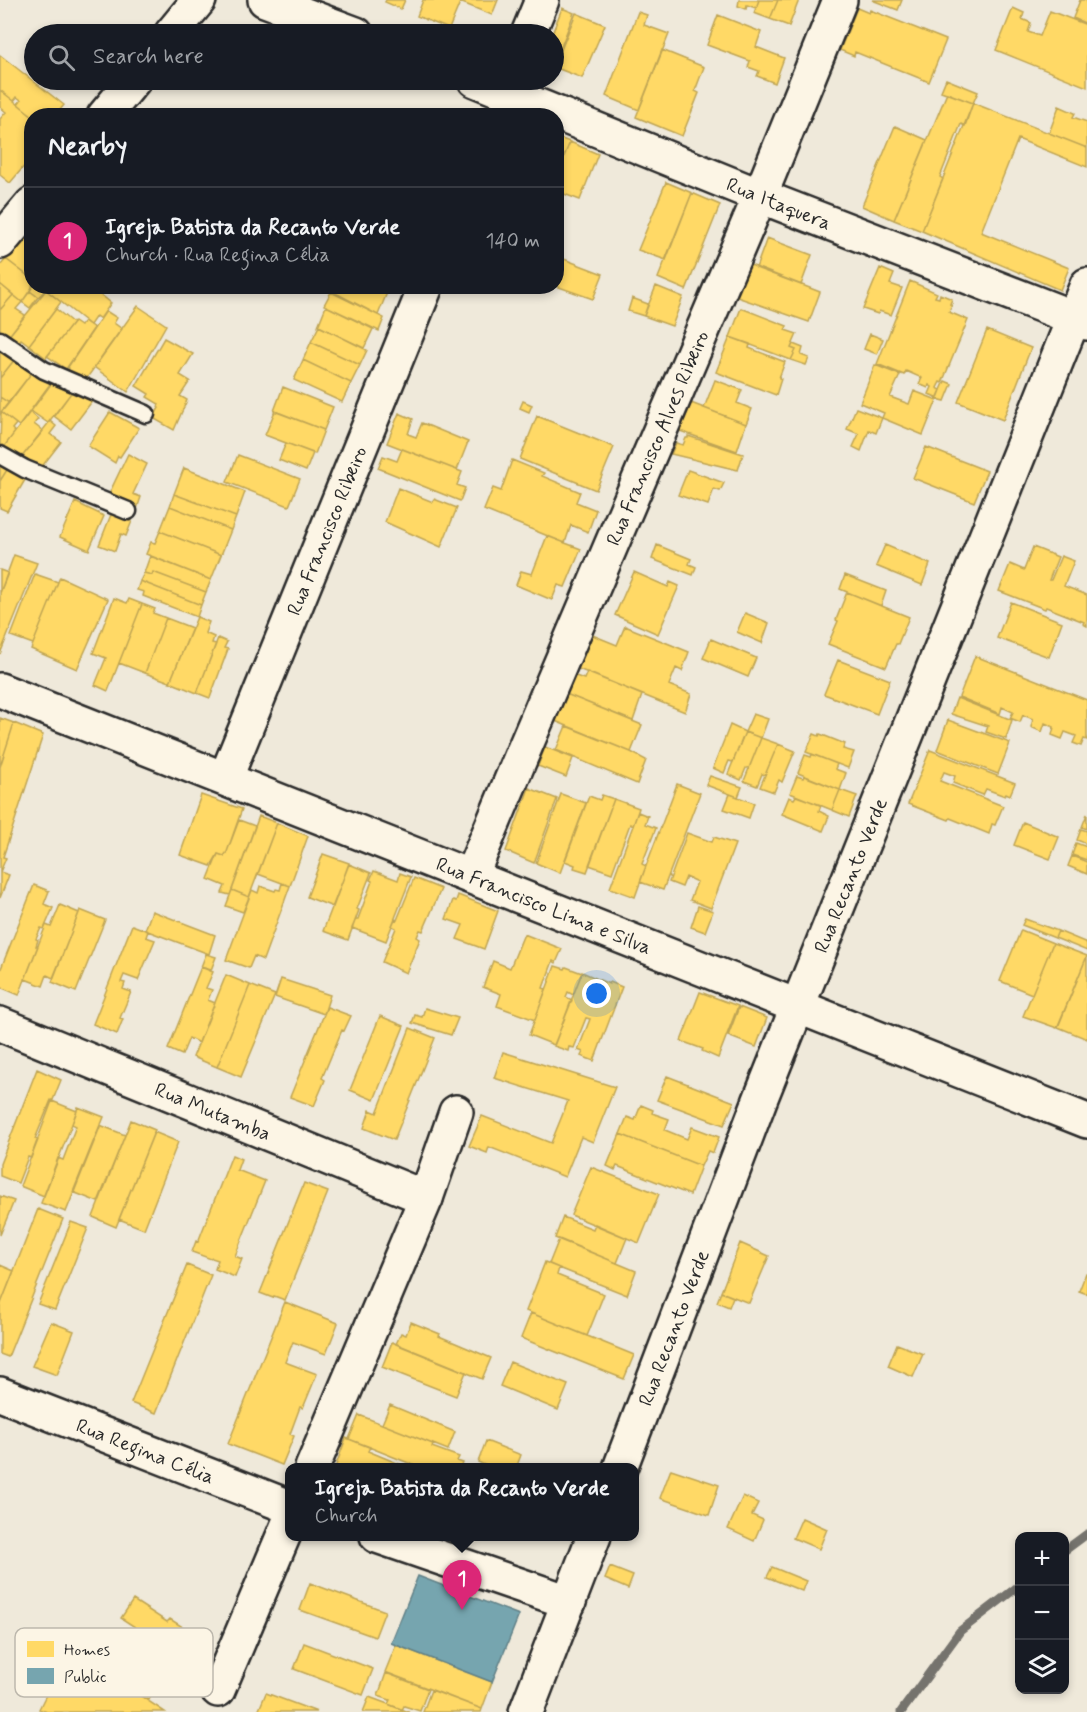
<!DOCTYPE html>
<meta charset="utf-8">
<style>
:root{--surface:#171b24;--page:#242831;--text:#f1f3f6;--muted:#9ea1a6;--line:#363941;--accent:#db2777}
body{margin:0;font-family:Mynerve,sans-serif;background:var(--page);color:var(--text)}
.controls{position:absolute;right:18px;bottom:18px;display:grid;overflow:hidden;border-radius:12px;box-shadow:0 3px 9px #0003}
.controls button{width:54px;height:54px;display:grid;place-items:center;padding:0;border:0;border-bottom:2px solid var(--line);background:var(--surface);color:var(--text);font:30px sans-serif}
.you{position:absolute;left:597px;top:994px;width:21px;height:21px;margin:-15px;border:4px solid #fff;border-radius:50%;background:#1a73e8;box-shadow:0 0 0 9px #1a73e833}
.badge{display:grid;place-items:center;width:39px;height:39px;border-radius:50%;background:var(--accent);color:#fff;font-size:20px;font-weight:700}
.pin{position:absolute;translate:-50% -50px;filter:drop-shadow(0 2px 3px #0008)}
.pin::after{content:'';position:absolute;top:32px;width:21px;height:18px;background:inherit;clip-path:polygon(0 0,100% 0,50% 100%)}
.popup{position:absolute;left:285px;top:1463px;width:354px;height:78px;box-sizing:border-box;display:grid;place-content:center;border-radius:12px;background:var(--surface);filter:drop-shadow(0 2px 4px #0005);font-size:20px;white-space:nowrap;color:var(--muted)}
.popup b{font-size:22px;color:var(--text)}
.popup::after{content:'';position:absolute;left:50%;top:100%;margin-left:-12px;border:12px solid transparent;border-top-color:var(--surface)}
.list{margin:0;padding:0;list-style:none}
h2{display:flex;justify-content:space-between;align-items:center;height:78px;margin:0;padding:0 24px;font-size:26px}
h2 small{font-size:20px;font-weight:400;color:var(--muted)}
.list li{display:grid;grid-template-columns:39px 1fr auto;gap:18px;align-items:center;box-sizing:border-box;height:108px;padding:0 24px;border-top:2px solid var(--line)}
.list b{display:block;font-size:22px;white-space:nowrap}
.list p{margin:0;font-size:20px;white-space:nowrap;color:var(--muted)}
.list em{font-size:20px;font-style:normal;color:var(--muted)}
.icon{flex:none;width:33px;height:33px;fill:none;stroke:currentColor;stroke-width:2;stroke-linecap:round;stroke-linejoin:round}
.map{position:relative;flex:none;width:1087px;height:1712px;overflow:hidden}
.search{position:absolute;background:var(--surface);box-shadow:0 3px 9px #0003;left:24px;top:24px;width:540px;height:66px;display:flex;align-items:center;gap:15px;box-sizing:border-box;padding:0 21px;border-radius:33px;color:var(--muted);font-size:22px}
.panel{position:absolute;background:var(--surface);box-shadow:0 3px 9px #0003;left:24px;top:108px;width:540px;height:186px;border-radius:24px}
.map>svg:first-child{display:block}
.homes{fill:#ffd966;stroke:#bfa554;stroke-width:1.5}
.public{fill:#76a5af;stroke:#608087;stroke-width:1.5}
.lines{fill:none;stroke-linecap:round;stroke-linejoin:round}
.stream{stroke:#75736d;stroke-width:9}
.lane-casing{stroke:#2b2b2b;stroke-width:21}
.street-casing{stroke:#2b2b2b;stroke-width:38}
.lane{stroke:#fcf5e5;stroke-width:16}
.street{stroke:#fcf5e5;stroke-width:33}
.labels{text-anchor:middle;stroke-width:6;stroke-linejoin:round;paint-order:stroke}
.street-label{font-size:20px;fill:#2b2b2b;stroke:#fcf5e5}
.key{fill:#fcf5e5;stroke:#bdb8ad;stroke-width:1.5}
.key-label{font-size:16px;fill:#2b2b2b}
</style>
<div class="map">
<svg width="1087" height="1712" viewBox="0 0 1087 1712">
<rect width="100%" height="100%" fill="#efe9da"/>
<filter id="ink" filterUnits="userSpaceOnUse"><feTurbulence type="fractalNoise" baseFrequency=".0167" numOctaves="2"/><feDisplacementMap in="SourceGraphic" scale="12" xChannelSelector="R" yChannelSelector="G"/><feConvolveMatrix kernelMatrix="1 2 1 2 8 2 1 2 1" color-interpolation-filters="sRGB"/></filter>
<g filter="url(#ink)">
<path class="homes" d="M386 0H405L401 9 385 2Z
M423 0H461L449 29 417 16Z
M461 0H498L492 15 460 2Z
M739 0H759L756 8 747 5 746 9 738 6Z
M759 0H778L770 19 754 13Z
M778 0H799L789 26 770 19Z
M872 0H902L898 10Z
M1080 0H1087V24L1073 18Z
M562 8 574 13 554 65V34H552Z
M857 8 869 13 870 10 946 40 929 82 855 52 854 56 840 50Z
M1013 8 1024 13 1022 19 1031 23 1028 32 1040 36 1050 11 1087 25V87L996 50Z
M638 12 647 15 644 25 669 34 639 110 606 96Z
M576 13 605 25 582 78 554 67Z
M718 15 761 32 756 47 784 58 775 83 757 76 759 71 748 67 750 61 707 45Z
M662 50 704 67 695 91 699 93 682 136 636 117Z
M0 55 64 105 55 116H40L37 113 33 116 18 104 21 100 17 97 14 101 0 90Z
M946 79 978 92 973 103 941 91Z
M0 90 33 116H32V157L10 183 0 175V119L6 112 0 107Z
M947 93 973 103 965 126 961 124 940 177 943 179 922 231 894 220Z
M973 103 1087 148V167L1018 139 981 232 1069 268 1060 290 922 231Z
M1059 106 1075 113 1073 117 1087 122V148L1049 133Z
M895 126 927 140 894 220 862 206Z
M556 137 570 142 556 176Z
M570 142 598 154 580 200 556 191V176Z
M666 182 692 193 666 260 638 250Z
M692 193 720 205 686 290 658 278Z
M25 235 32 240V279L6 259Z
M767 238 812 255 801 285 756 268Z
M556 256 603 274 593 299 556 286Z
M6 259 32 279V286H33L22 302 0 284V266Z
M748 264 820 292 809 322 734 296Z
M880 268 894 274 890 284 902 288 891 315 879 311 878 314 863 309Z
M910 281 937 293 935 297 939 298 940 294 952 299 950 304H952L949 312 968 320 942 383 940 382 937 388 941 390 938 398 929 394 932 387 929 385 928 388 919 384 922 378 906 371 904 375 877 364Z
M0 284 13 295 0 310Z
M33 286H42L46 290 38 297 30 291Z
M48 286H71L74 289 76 286H90L111 303 100 319 96 316 90 325 46 290Z
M322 286H381L388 290 378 315Z
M381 286H397L394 293Z
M656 286 683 297 672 326 644 316Z
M46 290 61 302 29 345 21 339 19 342 8 337Z
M30 291 38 297 30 308 22 302Z
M331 292 384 318 379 331 324 305Z
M13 295 22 302 16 309 25 315 5 341 0 337V310Z
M632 298 648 304 644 316 628 311Z
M138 306 166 325 128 392 94 367Z
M326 306 373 329 364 348 318 326Z
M741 308 787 326 785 330 797 334 791 348 796 350 791 360 730 337Z
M56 309 73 323 46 358 29 345Z
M106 311 117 318 114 323 122 329 84 382 67 370 69 368 68 367Z
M84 321 94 328 66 369 47 356 74 322 80 326Z
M319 326 367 350 360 365 311 342Z
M987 330 1031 348 1003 420 958 402Z
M870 334 883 339 877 354 864 349Z
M730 337 750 344 749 348 785 362 779 378 781 379 776 395 716 372Z
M164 338 193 354 180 375 190 381 180 396 187 400 174 430 153 418 159 408 158 407 159 404 147 397 149 394 136 386Z
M311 342 360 365 351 383 303 360Z
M793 344 803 348 801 355 809 358 806 365 791 360 796 350 791 348Z
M0 347 15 359 0 378Z
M18 355 36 367 9 403 0 397V378Z
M303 360 351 383 342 402 294 380Z
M875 365 900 375 890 397 909 404 914 391 937 400 923 435 882 418 884 413 860 403Z
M36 367 53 380 19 426 1 412Z
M57 376 74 389 48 423 31 411Z
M715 380 742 390 737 403 752 409 746 424 704 408Z
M945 381 952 384 945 401 937 399Z
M76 386 93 400 71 429 54 416Z
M283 387 333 407 324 430 274 411Z
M0 397 9 403 0 414Z
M523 401 532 405 529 412 520 408Z
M691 403 746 424 737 451 680 431Z
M856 408 882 418 876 433 869 430 861 451 853 447 859 434 847 429Z
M275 411 324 430 315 454 265 435Z
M1 412 16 424 12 429 15 432 3 448 0 447Z
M30 412 38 419 34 424 43 431 21 458 3 448Z
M110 412 139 428 120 457 118 456 115 463 88 446Z
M399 413 413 419 408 434 416 437 422 423 468 442 457 470 387 443Z
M537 416 614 447 596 490 520 459Z
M50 421 56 426 50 434 61 442 40 469 21 458Z
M688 436 743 454 738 470 671 454 676 443 683 445 686 438H688Z
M286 443 313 453 306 471 279 460Z
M926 447 987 471 974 502 913 478Z
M402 449 462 472 457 485 465 488 460 501 378 468 383 456 397 461Z
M128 454 147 464 133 494 141 497 137 509 108 496Z
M238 455 300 479 289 506 227 482Z
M0 460 10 465 0 481Z
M512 460 544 473 542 476 580 492 576 502 596 510 588 532 571 525 565 543 484 510 493 488 501 491Z
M10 465 29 473 7 511 0 508V481Z
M184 468 245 492 236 517 174 494Z
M688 470 724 483 720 491 714 489 708 505 678 495Z
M398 488 433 502 434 499 457 508 441 547 385 522Z
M174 494 236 517 231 530 170 506Z
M75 502 104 516 89 550 60 537Z
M170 506 231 530 221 555 160 531Z
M112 512 132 521 126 536 121 534 115 551 99 545Z
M160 531 221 555 211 580 146 554 151 542 155 543Z
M547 536 581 549 565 587 558 585 552 600 516 585 521 571 532 574Z
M657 545 691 559 689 564 696 567 693 575 652 559Z
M885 545 930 564 922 585 876 566Z
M1033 547 1058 557 1049 580H1051L1061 556 1074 561 1064 586 1087 595V626L1083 624 1084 622 1046 607 1045 609 999 591 1010 564 1024 570Z
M14 555 37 563 0 654V593Z
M150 556 211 580 206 592 153 572 152 575 144 573Z
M0 570 8 573 0 593Z
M153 572 206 592 201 605 140 581 144 573 152 575Z
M634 572 668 587 670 582 679 586 658 634 615 615Z
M35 574 58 582 33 644 11 636Z
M845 575 886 591 881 606 840 589Z
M60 577 108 599 77 669 31 649Z
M140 581 201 605 197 617 143 596 144 592 137 590Z
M847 592 909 617 898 644H896L886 667 828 644 838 621 836 620Z
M114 598 127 603 129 599 142 604 108 691 95 685 106 658 93 653Z
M1011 602 1062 622 1049 657 997 638Z
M142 604 155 609 153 613 166 618 145 673 119 663Z
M745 613 769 623 762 643 737 632Z
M197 617 209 622 205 633 214 637 212 643 216 644 197 693 170 682Z
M166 618 192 628 170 682 145 673Z
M625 626 689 652 682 671 676 668 669 685 691 694 685 712 576 668 590 634 617 645Z
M218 638 227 642 224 648 228 649 210 698 197 693Z
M711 639 756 658 748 677 703 658Z
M975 656 1087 700V740L1084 739 1081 746 1073 743 1076 736 1065 732 1062 739 1052 735 1054 727 1045 723 1042 732 1031 727 1033 719 1023 715 1020 722 1010 718 1013 712 1002 707 1000 714 959 697Z
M838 660 890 680 877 714 824 694Z
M587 672 642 695 633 721 566 694 573 675 584 679Z
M566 694 642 725 631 752 555 721Z
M957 698 1012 720 1006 739 986 732 988 726 951 714Z
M753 714 768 719 761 738 745 732Z
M0 718 14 723 0 767Z
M948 720 1010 743 998 774 937 750Z
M14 723 43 735 3 857 6 858 0 872V767Z
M730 725 745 732 733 762 729 761 724 773 713 768Z
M566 726 631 752 646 760 637 784 556 750Z
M745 732 761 738 749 768H746L741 780 728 774Z
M814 734 819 736 820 734 845 744 843 749 854 752 848 768 806 752Z
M761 738 778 744 765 775 762 774 757 786 744 781Z
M778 744 795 751 782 782 779 780 774 792 760 787Z
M545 747 573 758 566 777 538 766Z
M930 750 1015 783 1010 795 1006 793 1005 796 986 789 983 795 953 783 955 776 944 772 940 781 1003 806 995 825 992 824 989 834 950 818 949 820 908 804Z
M812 754 837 764 835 769 846 773 840 790 798 773 805 755 811 757Z
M710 776 742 787 738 797 706 785Z
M797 776 803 778 804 776 840 790 832 810 790 793Z
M677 784 700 793 663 890 640 882Z
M529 788 557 799 534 863 506 851Z
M840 790 857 796 849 817 832 810Z
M561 794 586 803 560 873 536 863Z
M730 794 754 803 749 818 724 809Z
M201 795 242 809 227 852 224 856 218 854 211 866 180 855Z
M602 795 614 799 587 872 574 868 575 865 565 861 589 796 600 800Z
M796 796 821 805 819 811 829 816 823 831 782 814 789 797 794 799Z
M614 799 639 808 633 826 630 824 612 873 589 865Z
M638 812 648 816 645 824 656 828 642 864 646 866 635 897 610 888Z
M1087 814V829L1082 827Z
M259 816 277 823 249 897 232 890Z
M239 820 255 826 230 895 222 893 225 886 208 879 218 854 224 856 227 852Z
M1023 822 1059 837 1050 859 1014 845Z
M277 823 308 836 290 886 258 874Z
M1081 829 1087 831V844L1077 840Z
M687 833 712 842 714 837 735 844 711 908 690 900 697 882 686 877 682 887 669 882Z
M1076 843 1087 847V860L1072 855Z
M323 854 349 863 333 907 307 897Z
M1072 856 1087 862V874L1068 866Z
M349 864 371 873 357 909 359 910 348 940 323 931Z
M374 871 398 880 400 873 411 877 386 941 352 928 356 919H358L372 881 370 880Z
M0 872 9 875 0 898Z
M414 878 441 889 423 931 420 930 417 937 420 939 406 973 382 962 396 928 392 926 395 919 397 920Z
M282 883 290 886 263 960 254 956 249 968 226 960 252 890 258 893 260 886 275 891 276 889 280 890Z
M34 885 49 891 44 904 53 908 44 929 41 928 36 939 38 940 36 946H38L19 995 0 987V971Z
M232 890 249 897 243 912 226 906Z
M458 895 498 911 484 949 457 939 463 925 446 919 453 900 456 901Z
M60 905 79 913 53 978 47 975 43 986 25 979 46 925 51 927Z
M698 906 713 911 705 932 691 927Z
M80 910 105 920 76 992 52 982Z
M152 911 215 935 209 954 145 930Z
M1025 919 1058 931 1055 938 1022 925Z
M132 925 148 931 146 937 155 940 138 980 124 975 121 982 125 983 123 989 131 992 120 1018 123 1019 117 1034 93 1024Z
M1021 930 1053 943 1032 994 1000 981Z
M1058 931 1087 943V951L1055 938Z
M524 934 562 949 556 963 553 961 543 988 546 989 535 1020 497 1006 501 994 483 987 493 961 510 968Z
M1053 943 1087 956 1057 1028 1023 1016Z
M206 954 216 957 211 970 201 967Z
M1087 956V1039L1058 1027Z
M555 966 565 969 566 967 582 973 573 995 568 992 566 997 572 1000 554 1045 529 1035Z
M201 967 213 972 206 988 212 990 208 1000 215 1003 199 1043 189 1038 182 1055 168 1049Z
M582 972 609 984 610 982 622 987 594 1061 581 1056 583 1052 578 1050 590 1019 586 1018 574 1048 569 1047 568 1051 554 1046Z
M226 975 250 985 217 1067 193 1057Z
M281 979 330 995 324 1014 275 997Z
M250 985 275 995 241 1077 217 1067Z
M700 992 738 1006 718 1058 702 1051 703 1049 681 1041Z
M327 1007 351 1016 344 1031 342 1030 322 1078 325 1080 314 1106 290 1097Z
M739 1007 767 1018 756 1047 728 1036Z
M425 1008 458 1018 451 1035 412 1023 415 1015 422 1017Z
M380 1016 404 1026 374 1100 350 1090Z
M410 1028 435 1038 394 1140 364 1128 370 1110 377 1113Z
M503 1052 615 1087 593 1142 581 1137 565 1177 489 1147 487 1153 469 1146 482 1116 551 1143 568 1101 494 1078Z
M37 1069 61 1080 53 1100H51L35 1139 38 1140 31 1158 28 1157 18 1183 0 1176V1164Z
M667 1076 734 1102 724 1125 657 1100Z
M52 1101 77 1111 44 1196 20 1186Z
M641 1105 653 1110 652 1113 669 1119 665 1130 687 1139 692 1127 719 1137 713 1153 708 1151 701 1166 620 1134 627 1117 635 1120Z
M78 1107 104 1117 66 1212 41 1203 58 1158 63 1160 76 1126 72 1124Z
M131 1120 155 1130 116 1227 93 1217Z
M100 1125 125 1135 98 1202 73 1192Z
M154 1132 178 1142 144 1229 119 1219Z
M620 1134 701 1166 690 1195 617 1166 615 1170 607 1166Z
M232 1155 241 1159 237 1170 265 1181 235 1256 242 1259 235 1277 215 1269 218 1260 212 1258 211 1259 192 1252 196 1241 198 1242Z
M591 1167 659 1194 639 1243 571 1215Z
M304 1183 328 1192 285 1300 274 1296 273 1298 260 1293Z
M0 1196 14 1201 0 1235Z
M38 1209 63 1219 8 1357 0 1354V1306Z
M563 1217 593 1229 595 1224 627 1238 617 1263 555 1238Z
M71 1222 88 1228 55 1310 38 1304Z
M559 1239 636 1271 627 1295 549 1264Z
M740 1243 769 1256 749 1303 721 1292Z
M545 1262 559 1268 557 1275 604 1294 587 1336 526 1311Z
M0 1265 14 1271 0 1306Z
M187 1265 211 1275 156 1413 131 1403Z
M1086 1273H1087V1294L1079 1291Z
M721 1292 733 1297 729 1307 717 1302Z
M285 1302 338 1323 326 1354 293 1342 285 1362 317 1374 303 1408 300 1407 290 1434 294 1436 282 1465 228 1444Z
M531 1313 634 1355 624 1379 521 1338Z
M51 1322 74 1331 57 1375 32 1366Z
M411 1322 440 1334 439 1336 491 1358 482 1379 396 1344 401 1333 406 1335Z
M392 1342 466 1372 456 1396 382 1367Z
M897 1344 923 1354 913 1377 888 1366Z
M510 1362 568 1385 558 1410 500 1386Z
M390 1405 455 1432 448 1450 382 1424Z
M359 1415 433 1444 432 1447 459 1457 457 1461 463 1463 461 1468H421L349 1439Z
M346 1438 370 1447 368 1451 409 1468H335Z
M486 1441 521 1455 516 1468H491L478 1462Z
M671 1469 719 1485 709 1515 660 1498Z
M743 1496 758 1503 752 1515 763 1520 754 1541 728 1529Z
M802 1518 827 1529 819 1549 793 1538Z
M610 1567 633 1576 628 1589 605 1579Z
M772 1567 806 1581 802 1591 767 1577Z
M310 1583 385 1611 375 1637 300 1610Z
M133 1600 167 1622 170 1619 197 1636 182 1658 121 1618Z
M85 1628 162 1678 148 1700 71 1650Z
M304 1643 373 1669 363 1695 294 1669Z
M396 1645 492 1682 482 1709 385 1672Z
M69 1648 71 1650 165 1712H47L39 1709Z
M386 1673 428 1689 420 1711 404 1706 402 1710 388 1704 390 1700 378 1696Z
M431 1690 482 1709 481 1712H423Z
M266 1693 317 1712H258Z
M369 1697 388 1704 409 1712H363Z"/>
<path class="public" d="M418 1576 519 1615 492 1682 391 1643Z"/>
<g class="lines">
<path class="stream" d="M1064 1551 1087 1534
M901 1712 960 1631 1020 1585"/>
<defs>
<path id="lane" d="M0 340 44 370 146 414
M0 455 25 469 128 511"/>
<g id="street">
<path d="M265 0 356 34"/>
<path d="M171 34 199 0"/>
<path d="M528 34 542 0"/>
<path id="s1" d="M475 80 760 196 1087 323"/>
<path d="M104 116 134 80"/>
<path d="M0 242 32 204"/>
<path id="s2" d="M0 690C364 831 724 979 1087 1121"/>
<path id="s3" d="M226 777 426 286"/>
<path id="s4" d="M471 876 523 752 760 196 840 0"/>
<path id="s5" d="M0 1024 426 1198"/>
<path id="s6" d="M0 1394 290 1507"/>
<path d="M312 1468 426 1198 456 1112"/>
<path id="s7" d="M620 1468 760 1100 1087 285"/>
<path d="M377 1536 569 1602"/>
<path d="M218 1690 290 1520"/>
<path d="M526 1712 594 1536"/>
</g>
</defs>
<use href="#lane" class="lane-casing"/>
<use href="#street" class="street-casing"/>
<use href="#lane" class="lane"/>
<use href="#street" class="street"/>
</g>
</g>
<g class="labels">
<g class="street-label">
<text dy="7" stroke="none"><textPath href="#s1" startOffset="328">Rua Itaquera</textPath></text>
<text dy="7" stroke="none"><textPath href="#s4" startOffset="476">Rua Francisco Alves Ribeiro</textPath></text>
<text dy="7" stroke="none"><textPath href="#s3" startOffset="266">Rua Francisco Ribeiro</textPath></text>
<text dy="7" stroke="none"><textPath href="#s7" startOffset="636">Rua Recanto Verde</textPath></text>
<text dy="7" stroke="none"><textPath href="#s2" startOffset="585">Rua Francisco Lima e Silva</textPath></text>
<text dy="7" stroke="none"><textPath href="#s5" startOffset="230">Rua Mutamba</textPath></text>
<text dy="7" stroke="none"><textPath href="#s7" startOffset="150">Rua Recanto Verde</textPath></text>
<text dy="7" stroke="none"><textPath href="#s6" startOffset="156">Rua Regina Célia</textPath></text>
</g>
</g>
<rect x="15" y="1628" width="198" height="69" rx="9" class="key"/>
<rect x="27" y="1641" width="27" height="16" fill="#ffd966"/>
<rect x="27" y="1668" width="27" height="16" fill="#76a5af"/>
<g class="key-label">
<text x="64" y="1655">Homes</text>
<text x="64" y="1682">Public</text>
</g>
</svg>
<div class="controls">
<button>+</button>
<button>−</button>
<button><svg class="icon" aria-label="layers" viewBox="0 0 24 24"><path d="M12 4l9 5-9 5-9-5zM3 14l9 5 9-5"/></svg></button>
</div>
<div class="you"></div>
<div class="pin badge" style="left:462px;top:1610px">1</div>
<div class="popup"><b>Igreja Batista da Recanto Verde</b>Church</div>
<div class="search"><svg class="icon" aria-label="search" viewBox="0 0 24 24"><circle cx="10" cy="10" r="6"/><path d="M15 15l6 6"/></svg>Search here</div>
<section class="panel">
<h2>Nearby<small></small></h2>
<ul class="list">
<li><span class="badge">1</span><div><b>Igreja Batista da Recanto Verde</b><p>Church · Rua Regina Célia</p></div><em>140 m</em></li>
</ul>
</section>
</div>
